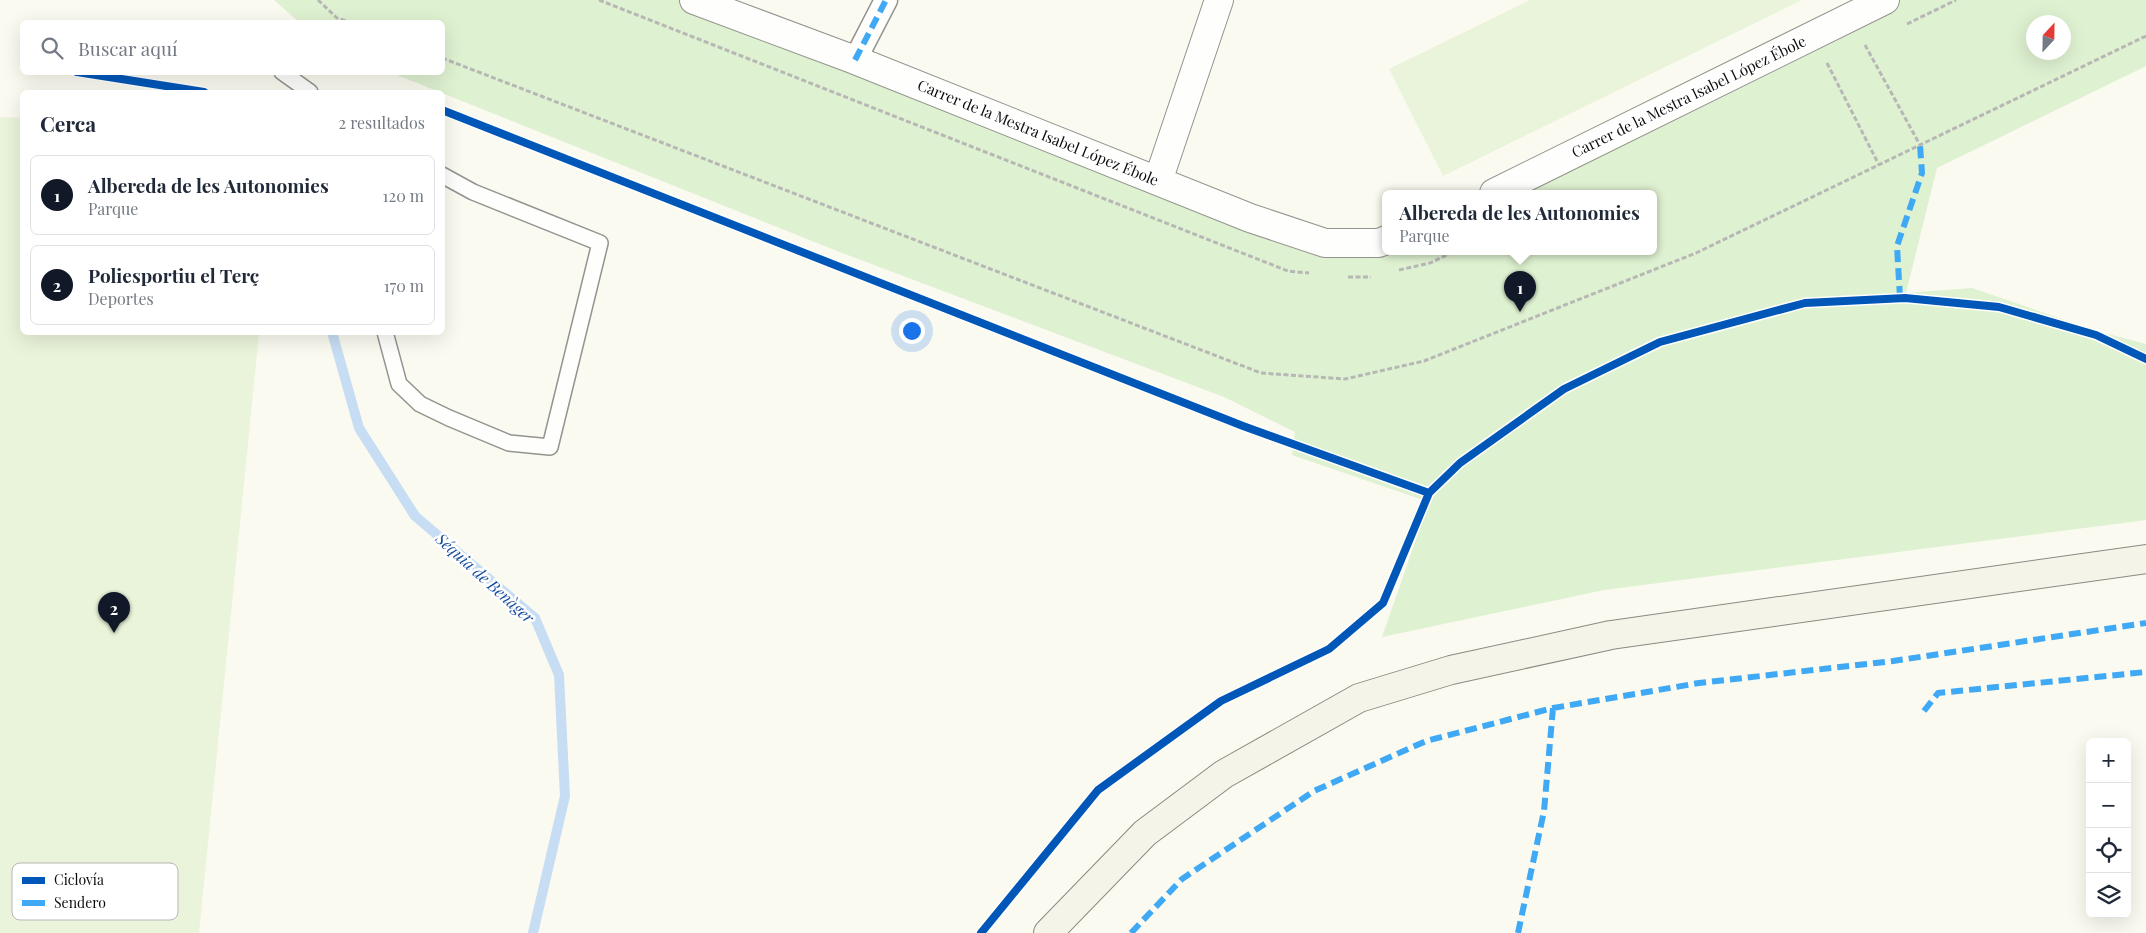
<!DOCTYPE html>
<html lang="es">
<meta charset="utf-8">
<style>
:root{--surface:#fff;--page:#f6f6f7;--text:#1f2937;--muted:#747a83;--line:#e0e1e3;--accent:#111827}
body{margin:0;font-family:"Playfair Display",serif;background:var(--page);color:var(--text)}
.controls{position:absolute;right:15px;bottom:15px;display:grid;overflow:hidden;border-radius:8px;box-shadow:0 5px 20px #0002}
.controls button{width:45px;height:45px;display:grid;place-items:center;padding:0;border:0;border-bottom:1px solid var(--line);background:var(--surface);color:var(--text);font:25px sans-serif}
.compass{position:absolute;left:2026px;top:15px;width:45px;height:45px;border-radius:50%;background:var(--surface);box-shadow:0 5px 20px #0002;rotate:22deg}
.you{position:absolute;left:911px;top:330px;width:18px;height:18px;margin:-12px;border:4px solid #fff;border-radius:50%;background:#1a73e8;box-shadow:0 0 0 8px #1a73e833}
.badge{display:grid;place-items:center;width:32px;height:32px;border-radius:50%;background:var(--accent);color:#fff;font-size:16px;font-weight:700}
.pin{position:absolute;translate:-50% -41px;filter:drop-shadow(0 1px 2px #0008)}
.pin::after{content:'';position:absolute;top:26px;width:18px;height:15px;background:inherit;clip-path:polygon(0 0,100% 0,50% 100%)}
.popup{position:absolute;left:1382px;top:190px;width:275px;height:65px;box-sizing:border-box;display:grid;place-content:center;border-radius:8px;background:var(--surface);filter:drop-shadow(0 1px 4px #0005);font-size:16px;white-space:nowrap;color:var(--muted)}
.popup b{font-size:19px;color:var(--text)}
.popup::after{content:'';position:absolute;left:50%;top:100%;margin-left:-10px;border:10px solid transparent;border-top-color:var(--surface)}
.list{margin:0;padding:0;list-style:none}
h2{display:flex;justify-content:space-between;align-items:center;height:65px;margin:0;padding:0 20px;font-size:21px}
h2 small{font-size:16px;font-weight:400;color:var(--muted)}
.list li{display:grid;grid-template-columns:32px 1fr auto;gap:15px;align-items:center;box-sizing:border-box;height:80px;margin:0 10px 10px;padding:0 10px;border:1px solid var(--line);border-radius:8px}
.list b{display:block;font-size:19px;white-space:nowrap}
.list p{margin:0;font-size:16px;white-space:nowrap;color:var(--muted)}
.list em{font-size:16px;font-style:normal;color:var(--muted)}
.icon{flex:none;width:28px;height:28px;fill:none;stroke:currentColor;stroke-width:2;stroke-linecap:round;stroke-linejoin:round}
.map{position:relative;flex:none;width:2146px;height:933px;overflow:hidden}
.search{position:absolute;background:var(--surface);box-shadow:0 5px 20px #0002;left:20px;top:20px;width:425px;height:55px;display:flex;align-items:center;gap:12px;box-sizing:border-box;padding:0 18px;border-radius:8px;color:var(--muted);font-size:19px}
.panel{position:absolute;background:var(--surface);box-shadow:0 5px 20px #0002;left:20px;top:90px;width:425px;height:245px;border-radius:8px}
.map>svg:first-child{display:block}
.green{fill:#def1d0;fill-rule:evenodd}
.pitch{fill:#eaf4da}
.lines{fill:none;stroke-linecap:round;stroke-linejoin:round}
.stream{stroke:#c7ddf4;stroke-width:10}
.service-casing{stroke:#93938f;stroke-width:18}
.pedestrian-casing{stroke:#93938f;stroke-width:25}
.minor-casing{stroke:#93938f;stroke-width:30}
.secondary-casing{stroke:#8a8a85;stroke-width:30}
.path{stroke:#b7b7b5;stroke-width:3;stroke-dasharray:5 2.5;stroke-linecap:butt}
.service{stroke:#fefefd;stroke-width:15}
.pedestrian{stroke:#fefefd;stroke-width:22}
.minor{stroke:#fefefd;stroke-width:28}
.secondary{stroke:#f4f5e8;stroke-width:28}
.quiet{stroke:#3fa9f5;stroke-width:6;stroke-dasharray:12 6;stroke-linecap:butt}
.cycleway-casing{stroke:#fff;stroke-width:11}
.cycleway{stroke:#0057b8;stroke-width:8}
.labels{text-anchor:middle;stroke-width:5;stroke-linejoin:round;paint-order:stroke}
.street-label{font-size:15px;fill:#0c0c0c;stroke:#fff}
.water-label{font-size:16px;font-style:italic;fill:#164d9d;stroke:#fff}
.key{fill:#fff;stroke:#b6b6b6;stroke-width:1}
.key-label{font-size:14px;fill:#0c0c0c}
</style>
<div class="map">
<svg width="2146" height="933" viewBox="0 0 2146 933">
<rect width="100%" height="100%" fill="#fafaf0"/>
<path class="green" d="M274 0H694L1158 181 1386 251H1654V193H1494L1885 0H2146V66L1937 168 1906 293 1972 288 2097 331 2146 344V520L1604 590 1382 637 1429 502 1292 455 1295 432 1224 397 837 251 392 73 442 72V22H299ZM2034 22H2064V52H2034Z"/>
<path class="pitch" d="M1530 0H1802L1443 176 1389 69Z
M0 117 22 118V332L259 333 199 933H0Z"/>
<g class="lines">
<path class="stream" d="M332 332 359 428 415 516 535 618 559 675 565 796 533 933"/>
<defs>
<path id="service" d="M282 72 310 92
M385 332 399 384 420 404 449 418 509 443 550 447 600 243 473 192 442 175"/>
<path id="pedestrian" d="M855 60 886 0"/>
<path id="minor" d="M694 0 855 60 1250 218 1325 243H1379L1386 240
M1158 181 1219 0
M1494 193 1885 0"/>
<path id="secondary" d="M1048 933 1145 833 1224 774 1359 698 1451 670 1611 635 2146 559"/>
</defs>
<use href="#service" class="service-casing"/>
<use href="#pedestrian" class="pedestrian-casing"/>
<use href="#minor" class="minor-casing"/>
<use href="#secondary" class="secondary-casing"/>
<path class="path" d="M318 0 337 18 350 22
M599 0 1288 271 1309 273
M1907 24 1956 0
M1865 45 1920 145
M442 58 1261 373 1345 379 1424 361 1696 253 2146 36
M1827 63 1879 165
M1399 270 1430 263 1455 251
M1348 277H1371"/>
<use href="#service" class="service"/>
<use href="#pedestrian" class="pedestrian"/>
<use href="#minor" class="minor"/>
<use href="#secondary" class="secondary"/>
<path class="quiet" d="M855 60 886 0
M1900 298 1897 246 1922 173 1920 145
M1924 711 1938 693 2146 672
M1131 933 1182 879 1314 791 1426 741 1553 708 1699 683 1893 661 2146 623
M1518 933 1544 811 1553 708"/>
<defs>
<path id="cycleway" d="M77 72 204 92
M442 110 1243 426 1429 493
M981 933 1098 790 1221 701 1329 649 1383 603 1429 493 1460 463 1564 389 1660 342 1805 303 1905 298 1999 307 2096 335 2146 359"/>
</defs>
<use href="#cycleway" class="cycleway-casing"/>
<use href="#cycleway" class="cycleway"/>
</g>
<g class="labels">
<g class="street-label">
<text transform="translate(1689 97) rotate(-26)" y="5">Carrer de la Mestra Isabel López Ébole</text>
<text transform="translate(1038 133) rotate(22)" y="5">Carrer de la Mestra Isabel López Ébole</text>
</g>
<g class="water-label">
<text transform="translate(485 578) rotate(42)" y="6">Séquia de Benàger</text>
</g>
</g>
<rect x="12" y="863" width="166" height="57" rx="8" class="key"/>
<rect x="22" y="877" width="23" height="7" fill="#0057b8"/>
<rect x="22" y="900" width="23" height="6" fill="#3fa9f5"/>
<g class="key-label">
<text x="54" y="885">Ciclovía</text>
<text x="54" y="908">Sendero</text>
</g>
</svg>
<div class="controls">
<button>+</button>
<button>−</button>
<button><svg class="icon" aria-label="locate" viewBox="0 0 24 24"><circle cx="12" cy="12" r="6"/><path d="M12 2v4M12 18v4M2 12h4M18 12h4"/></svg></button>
<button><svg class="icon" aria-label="layers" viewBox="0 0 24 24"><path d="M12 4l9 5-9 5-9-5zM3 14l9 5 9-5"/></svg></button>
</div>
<svg class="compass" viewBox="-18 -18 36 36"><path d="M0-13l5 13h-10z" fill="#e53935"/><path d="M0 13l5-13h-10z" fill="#747a83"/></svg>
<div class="you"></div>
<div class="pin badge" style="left:1520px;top:312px">1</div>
<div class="popup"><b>Albereda de les Autonomies</b>Parque</div>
<div class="pin badge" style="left:114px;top:633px">2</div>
<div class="search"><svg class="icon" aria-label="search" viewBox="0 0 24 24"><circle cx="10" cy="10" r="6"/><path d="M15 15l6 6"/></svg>Buscar aquí</div>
<section class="panel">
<h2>Cerca<small>2 resultados</small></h2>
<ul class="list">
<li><span class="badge">1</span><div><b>Albereda de les Autonomies</b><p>Parque</p></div><em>120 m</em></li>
<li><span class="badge">2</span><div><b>Poliesportiu el Terç</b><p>Deportes</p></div><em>170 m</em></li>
</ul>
</section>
</div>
